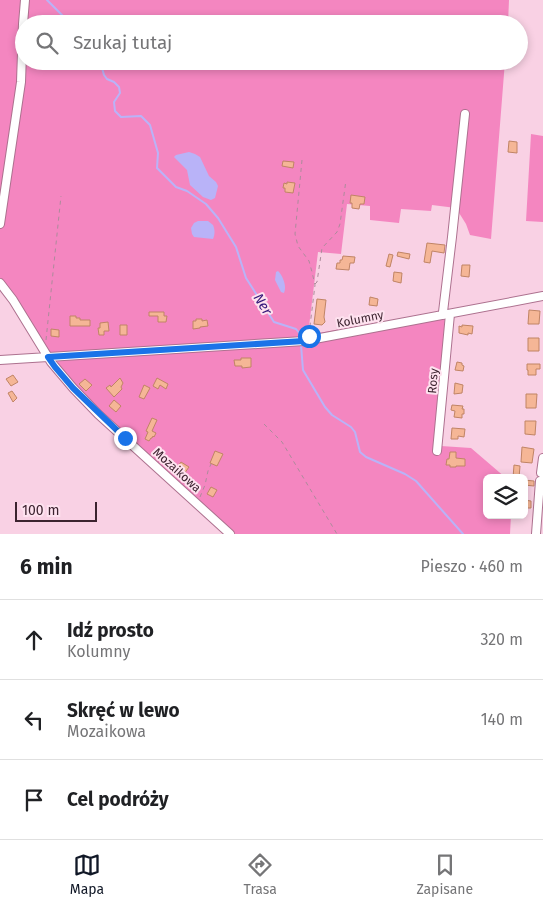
<!DOCTYPE html>
<html lang="pl">
<meta charset="utf-8">
<style>
:root{--surface:#fff;--page:#f2f2f2;--text:#202124;--muted:#757577;--line:#e0e0e0;--accent:#111827}
body{margin:0;font-family:"Fira Sans",sans-serif;background:var(--page);color:var(--text)}
.controls{position:absolute;right:15px;bottom:15px;display:grid;overflow:hidden;border-radius:8px;box-shadow:0 2px 8px #0003}
.controls button{width:45px;height:45px;display:grid;place-items:center;padding:0;border:0;border-bottom:1px solid var(--line);background:var(--surface);color:var(--text);font:25px sans-serif}
.scale{position:absolute;left:15px;bottom:12px;width:82px;box-sizing:border-box;padding-left:5px;border:2px solid #3c232f;border-top:0;font-size:14px;line-height:18px;white-space:nowrap;color:#3c232f;-webkit-text-stroke:4px #fee2ef;paint-order:stroke}
.stop{position:absolute;width:15px;height:15px;margin:-11px;border:4px solid #1a73e8;border-radius:50%;background:#fff}
.stop.end{background:#1a73e8;border-color:#fff;box-shadow:0 1px 5px #0008}
.list{margin:0;padding:0;list-style:none}
h2{display:flex;justify-content:space-between;align-items:center;height:65px;margin:0;padding:0 20px;font-size:21px}
h2 small{font-size:16px;font-weight:400;color:var(--muted)}
.list li{display:grid;grid-template-columns:32px 1fr auto;gap:15px;align-items:center;box-sizing:border-box;height:80px;padding:0 20px;border-top:1px solid var(--line)}
.list b{display:block;font-size:19px;white-space:nowrap}
.list p{margin:0;font-size:16px;white-space:nowrap;color:var(--muted)}
.list em{font-size:16px;font-style:normal;color:var(--muted)}
.icon{flex:none;width:28px;height:28px;fill:none;stroke:currentColor;stroke-width:2;stroke-linecap:round;stroke-linejoin:round}
.map{position:relative;flex:none;width:543px;height:534px;overflow:hidden}
.search{position:absolute;background:var(--surface);box-shadow:0 2px 8px #0003;left:15px;right:15px;top:15px;height:55px;display:flex;align-items:center;gap:12px;box-sizing:border-box;padding:0 18px;border-radius:28px;color:var(--muted);font-size:19px}
.sheet{height:305px;background:var(--surface)}
nav{display:flex;justify-content:space-around;align-items:center;box-sizing:border-box;height:70px;border-top:1px solid var(--line);background:var(--surface);font-size:14px;color:var(--muted)}
nav a{display:grid;justify-items:center;gap:2px}
nav .on{color:var(--accent)}
.map>svg:first-child{display:block}
.green{fill:#f486c0}
.water{fill:#b9b3f8}
.lines{fill:none;stroke-linecap:round;stroke-linejoin:round}
.stream{stroke:#b9b3f8;stroke-width:2}
.building{fill:#f5b696;stroke:#c08465}
.minor-casing{stroke:#ad718f;stroke-width:10}
.path{stroke:#ad8b9b;stroke-width:1;stroke-dasharray:4 4;stroke-linecap:butt}
.minor{stroke:#fff;stroke-width:8}
.route{stroke:#1a73e8;stroke-width:6}
.labels{text-anchor:middle;stroke-width:4;stroke-linejoin:round;paint-order:stroke}
.street-label{font-size:12px;fill:#3c232f;stroke:#fee2ef}
.water-label{font-size:14px;font-style:italic;fill:#341679;stroke:#fee2ef}
</style>
<div class="map">
<svg width="543" height="534" viewBox="0 0 543 534">
<rect width="100%" height="100%" fill="#f9d1e4"/>
<path class="green" d="M0 0H509L508 24H24V61H505L491 239 470 235 466 224 456 208 432 205 431 211 401 209 399 223 370 220V206L347 204 341 254 318 252 308 335 357 326 356 336 445 317 436 435 441 446 471 448 506 478H487V515H511L510 534H234L107 418 68 379 58 366V362L45 351 0 282Z
M531 134 543 136V222L526 221Z"/>
<path class="water" d="M189 152 195 154 200 157 209 176 216 182 218 186 215 198 211 200 203 197 190 185 187 170 174 157 176 155Z
M198 221H208L213 225C215 230 215 234 213 239L194 237 192 234 191 228 194 223Z
M278 271C283 276 287 286 284 293L281 292 275 280 276 272Z"/>
<g class="lines">
<path class="stream" d="M47 0 71 24
M100 61 104 75 107 79 114 82 119 87 120 93 114 102 115 111 121 117 141 116 150 125 158 153 157 168 176 187 187 191 206 204 218 218 236 247 246 278 274 322 296 329 300 334 301 340
M301 345 303 370 325 407 332 415 351 427 355 432 360 452 366 457 405 474 416 481 463 534"/>
</g>
<path class="building" d="M509 141 517 142V153L508 152Z
M283 161 294 162 293 168 282 166Z
M287 182 295 183 293 193 285 192V188H283L284 183 287 184Z
M351 195 365 197 364 204H360L359 209 352 208V203H350Z
M427 243 445 245 444 253 432 251 430 263 424 262Z
M398 252 410 254 409 259 397 256Z
M389 254 393 255 390 267 386 266Z
M343 256 355 257 354 263H350L349 270 336 269 337 263H340V260H342Z
M462 265H470L469 277 461 276Z
M394 272 402 273 401 283 393 281Z
M370 297 378 299 377 306 369 305Z
M317 299 326 300 324 317 325 322 322 325 314 324Z
M529 310 540 311 539 324H528Z
M149 312H164V316H167L166 322H158V316H149Z
M70 316H76V318H80V320H90V326H70Z
M196 319H202V321L207 320 208 326 200 327V328L193 329V321H196Z
M108 322 109 331H104V335H99L98 328H100V323Z
M120 325H127V335H120Z
M462 325 473 326 472 334 468 333V335L459 333V326L462 327Z
M51 329 59 330V337L51 336Z
M528 338H539V351H528Z
M241 358H251V367L242 368V366H235L234 360H241Z
M457 362 462 363V365L464 366 463 371 455 370Z
M527 364H540V369H536V375H528V370H527Z
M13 375 18 382 11 386 6 379Z
M120 378 123 383 121 387 122 389 114 397 106 388 110 385 111 387Z
M157 378 168 384 166 389 160 385 158 389 153 386Z
M85 379 92 385 86 391 79 384Z
M455 383 463 385 462 393 454 394Z
M144 385 150 388 144 399 139 397Z
M12 391 17 398 13 402 8 393Z
M526 394H537L536 408H526Z
M114 400 121 406 116 412 109 406Z
M452 405 463 406 462 409H464V414H462V418L454 417 455 411 451 410Z
M152 418 157 420 152 431 156 433 154 437 153 436 152 438H151L149 441 145 439 148 432 146 431Z
M525 421H536L535 435 525 434Z
M452 428 465 429 464 437 458 436V439H451Z
M522 447 534 449 532 463 521 462Z
M215 451 223 454 217 466 210 463Z
M450 452H456V458L465 459V466H456V467H450V465H446L447 459H449Z
M181 462 189 467 184 474 176 469Z
M514 465 520 466 519 478H513Z
M524 480 534 481V486L524 485Z
M211 487 217 490 213 497 207 494Z
M524 500 531 501V508H526V506H524Z"/>
<g class="lines">
<defs>
<path id="minor" d="M0 224 21 82 23 24 25 0
M0 283 13 300 51 362 73 388 98 414 230 534
M443 315V312L452 237 465 114
M0 360 304 341 543 296
M437 451 450 314
M543 458 541 473 543 474
M536 534 540 481"/>
</defs>
<use href="#minor" class="minor-casing"/>
<path class="path" d="M302 160 295 234 298 246 309 261 312 272 315 285 309 334
M315 284 317 282 322 248 337 232 340 224 346 180
M46 340 61 196
M264 424 282 442 337 534
M200 497 205 485 208 471 211 464"/>
<use href="#minor" class="minor"/>
</g>
<g class="lines">
<path class="route" d="M125 438 73 388 55 367 48 357 304 341 309 340V336"/>
</g>
<g class="labels">
<g class="street-label">
<text transform="translate(360 319) rotate(-11)" y="4">Kolumny</text>
<text transform="translate(433 381) rotate(-85)" y="4">Rosy</text>
<text transform="translate(177 470) rotate(42)" y="4">Mozaikowa</text>
</g>
<g class="water-label">
<text transform="translate(263 304) rotate(58)" y="5">Ner</text>
</g>
</g>
</svg>
<div class="controls">
<button><svg class="icon" aria-label="layers" viewBox="0 0 24 24"><path d="M12 4l9 5-9 5-9-5zM3 14l9 5 9-5"/></svg></button>
</div>
<div class="scale">100 m</div>
<div class="stop" style="left:309px;top:336px"></div>
<div class="stop end" style="left:125px;top:438px"></div>
<div class="search"><svg class="icon" aria-label="search" viewBox="0 0 24 24"><circle cx="10" cy="10" r="6"/><path d="M15 15l6 6"/></svg>Szukaj tutaj</div>
</div>
<section class="sheet">
<h2>6 min<small>Pieszo · 460 m</small></h2>
<ul class="list">
<li><svg class="icon" aria-label="ahead" viewBox="0 0 24 24"><path d="M12 20V5M6 11l6-6 6 6"/></svg><div><b>Idź prosto</b><p>Kolumny</p></div><em>320 m</em></li>
<li><svg class="icon" aria-label="left" viewBox="0 0 24 24"><path d="M17 20v-9H6M10 6l-5 5 5 5"/></svg><div><b>Skręć w lewo</b><p>Mozaikowa</p></div><em>140 m</em></li>
<li><svg class="icon" aria-label="arrive" viewBox="0 0 24 24"><path d="M6 21V4h12l-3 4 3 4H6"/></svg><div><b>Cel podróży</b></div></li>
</ul>
</section>
<nav>
<a class="on"><svg class="icon" aria-label="map" viewBox="0 0 24 24"><path d="M3 6l6-2 6 2 6-2v14l-6 2-6-2-6 2zM9 4v14M15 6v14"/></svg>Mapa</a>
<a><svg class="icon" aria-label="directions" viewBox="0 0 24 24"><path d="M12 3l9 9-9 9-9-9zM9 14v-3h6M13 9l2 2-2 2"/></svg>Trasa</a>
<a><svg class="icon" aria-label="saved" viewBox="0 0 24 24"><path d="M7 4h10v16l-5-4-5 4z"/></svg>Zapisane</a>
</nav>
